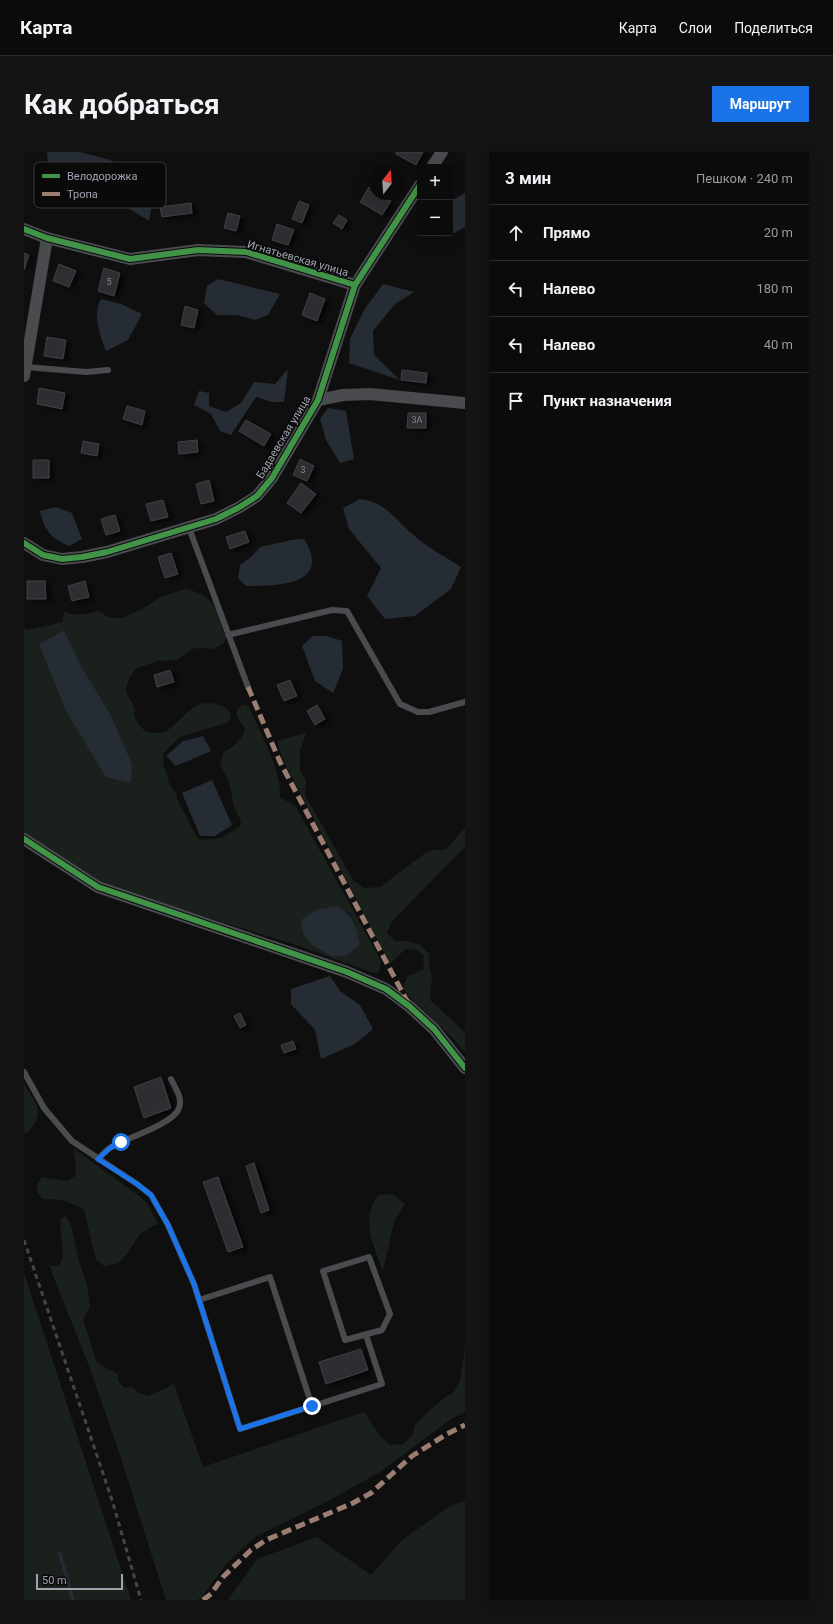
<!DOCTYPE html>
<html lang="ru">
<meta charset="utf-8">
<style>
:root{--surface:#0b0b0c;--page:#141415;--text:#f1f3f6;--muted:#9a9b9d;--line:#2b2b2d;--accent:#1a73e8}
body{margin:0;font-family:Roboto,sans-serif;background:var(--page);color:var(--text)}
.controls{position:absolute;right:12px;top:12px;display:grid;overflow:hidden;border-radius:0px;box-shadow:0 4px 16px #0002}
.controls button{width:36px;height:36px;display:grid;place-items:center;padding:0;border:0;border-bottom:1px solid var(--line);background:var(--surface);color:var(--text);font:20px sans-serif}
.compass{position:absolute;left:345px;top:12px;width:36px;height:36px;border-radius:50%;background:var(--surface);box-shadow:0 4px 16px #0002;rotate:17deg}
.scale{position:absolute;left:12px;bottom:10px;width:87px;box-sizing:border-box;padding-left:4px;border:2px solid #a0a4b1;border-top:0;font-size:11px;line-height:14px;white-space:nowrap;color:#a0a4b1;-webkit-text-stroke:3px #0a0a0b;paint-order:stroke}
.stop{position:absolute;width:12px;height:12px;margin:-9px;border:3px solid #1a73e8;border-radius:50%;background:#fff}
.stop.end{background:#1a73e8;border-color:#fff;box-shadow:0 1px 4px #0008}
.list{margin:0;padding:0;list-style:none}
h2{display:flex;justify-content:space-between;align-items:center;height:52px;margin:0;padding:0 16px;font-size:17px}
h2 small{font-size:13px;font-weight:400;color:var(--muted)}
.list li{display:grid;grid-template-columns:26px 1fr auto;gap:12px;align-items:center;box-sizing:border-box;height:56px;padding:0 16px;border-top:1px solid var(--line)}
.list b{display:block;font-size:15px;white-space:nowrap}
.list em{font-size:13px;font-style:normal;color:var(--muted)}
.icon{flex:none;width:22px;height:22px;fill:none;stroke:currentColor;stroke-width:2;stroke-linecap:round;stroke-linejoin:round}
.map{position:relative;flex:none;width:441px;height:1448px;overflow:hidden;border-radius:0px}
header{display:flex;align-items:center;gap:24px;box-sizing:border-box;height:56px;padding:0 20px;background:var(--surface);border-bottom:1px solid var(--line)}
header strong{font-size:19px}
nav{display:flex;gap:22px;margin-inline-start:auto;font-size:14px}
.intro{display:flex;align-items:center;justify-content:space-between;box-sizing:border-box;height:96px;padding:0 24px}
h1{margin:0;font-size:28px}
.button{padding:10px 18px;border-radius:0px;background:var(--accent);color:#fff;font-size:14px;font-weight:700}
main{display:flex;gap:24px;padding:0 24px}
aside{flex:1;background:var(--surface);border-radius:0px;box-shadow:0 4px 16px #0002}
.map>svg:first-child{display:block}
.green{fill:#1a201b;fill-rule:evenodd}
.water{fill:#262c33}
.lines{fill:none;stroke-linecap:round;stroke-linejoin:round}
.stream{stroke:#262c33;stroke-width:3.5}
.building{fill:#2e2e31;stroke:#3e4044;filter:url(#shadow)}
.service{stroke:#4a4b4f;stroke-width:6}
.minor{stroke:#4a4b4f;stroke-width:12}
.rail{stroke:#454649;stroke-width:3;stroke-dasharray:5 4;stroke-linecap:butt}
.quiet{stroke:#9b7d72;stroke-width:5;stroke-dasharray:10 5;stroke-linecap:butt}
.cycleway-casing{stroke:#0a0a0b;stroke-width:8}
.cycleway{stroke:#419447;stroke-width:6}
.route{stroke:#1a73e8;stroke-width:5}
.labels{text-anchor:middle;stroke-width:3.5;stroke-linejoin:round;paint-order:stroke}
.number-label{font-size:9px;fill:#848691}
.street-label{font-size:11px;fill:#a0a4b1;stroke:#0a0a0b}
.key{fill:#0a0a0b;stroke:#37383d;stroke-width:1}
.key-label{font-size:11px;fill:#a0a4b1}
</style>
<header>
<strong>Карта</strong>
<nav><a>Карта</a><a>Слои</a><a>Поделиться</a></nav>
</header>
<div class="intro"><h1>Как добраться</h1><a class="button">Маршрут</a></div>
<main>
<div class="map">
<svg width="441" height="1448" viewBox="0 0 441 1448">
<defs>
<filter id="shadow"><feDropShadow dx="4.5" dy="2.5" stdDeviation="2" flood-color="#0009"/></filter>
</defs>
<rect width="100%" height="100%" fill="#0f0f10"/>
<path class="green" d="M162 437C193 444 193 461 202 487L199 492 189 497 175 496 168 497 153 508 134 509 111 517C107 524 100 533 103 542 105 547 109 550 110 556 111 559 110 562 111 565 113 571 118 578 125 580 149 587 157 559 176 552 183 550 191 551 198 554 205 557 207 560 206 568L202 571 156 585 144 596 140 601 139 613 142 619 145 631 152 641 153 647 174 687C194 689 200 685 216 674L217 669 210 655 205 630 196 612 200 600C210 595 219 587 221 576L214 567 212 560 218 553 225 554C235 579 258 618 256 645L272 655 357 809 355 821 347 820 272 793 88 736 74 729 0 682V476L4 478 38 470 40 459C49 465 65 462 74 459L86 466H99L120 456 138 444ZM40 478 56 512 88 565 108 612 15 492ZM313 754 324 760 332 774 307 804 289 794 279 782Z
M282 581 276 599V619L282 628 281 643 329 728 340 736 356 735 404 699 422 697 441 676V695L375 762 367 771 363 781 371 789H383L395 792 405 802V813L408 825 406 848 441 880V901L426 883 382 842 379 835 384 824 399 818 400 804 393 798 381 797 366 812 260 610 253 589Z
M0 932C12 952 23 961 3 981H0Z
M49 996 114 1043 123 1051 134 1072 127 1075 115 1083 105 1099 94 1111 80 1114 72 1108 60 1058C45 1049 38 1047 19 1047L14 1041 13 1032 18 1025 43 1029 51 1024 52 1015Z
M369 1042 381 1052 370 1070 359 1119C350 1095 335 1065 355 1043Z
M42 1064 47 1073 55 1109 63 1133 66 1155 59 1167 73 1211 94 1222V1229L101 1236 108 1235 113 1240 125 1244 150 1232 179 1315 340 1260 356 1284 366 1293 379 1292 388 1284 391 1272 420 1246 430 1240 436 1229 441 1196V1260L427 1267 356 1320 308 1347 231 1385 203 1411 177 1446 173 1448H142L94 1297 65 1214 24 1111 27 1114 35 1113 39 1106 36 1067Z
M0 1121 107 1448H0Z
M441 1349V1448H204L233 1407 293 1385 347 1423 379 1387 428 1353Z"/>
<path class="water" d="M23 0H56L86 8 100 16 103 22 121 30 129 48 125 69 106 57 96 41 50 29 25 46V21Z
M441 41V75L423 85 421 81H426V49Z
M194 127 256 142 244 163 231 168 213 163H193L180 151 183 134Z
M359 132 390 140 371 152 349 179 350 203 376 228 325 211 326 187 340 158Z
M77 147 97 152 118 162 104 188 82 199C76 183 68 163 77 147Z
M264 217 260 250H248L232 245 207 283 196 279 187 262 170 253 175 239 185 241V254L202 260 217 251 230 230 251 232Z
M304 256 322 259 330 307 316 311 302 288 296 267Z
M336 347C363 350 373 370 393 386 406 397 422 405 437 415L427 437 391 464 361 467 343 444 357 416 325 377 319 356Z
M32 355 48 361 58 387 45 394C27 386 20 378 16 359Z
M280 387C309 434 252 434 222 434L214 426 216 413 228 404 236 395 267 388Z
M40 478 56 512 88 565 108 612 107 631 82 625 42 559 15 492Z
M289 484H303L318 489 319 517 309 541 291 529 278 494Z
M179 584 187 599 152 614 142 604 159 589Z
M188 628 208 673 191 684H176L158 641Z
M313 754C330 763 332 774 336 792L322 804H307L289 794 279 782 277 768 292 758Z
M306 824 316 839 336 853 349 877 331 892 297 907 291 878 267 852V837Z"/>
<g class="lines">
<path class="stream" d="M36 1402 49 1448"/>
</g>
<path class="building" d="M372 0H399L392 13 372 2Z
M345 35 351 39V42H356L367 49 358 63 336 50Z
M275 49 285 53 278 71 268 67Z
M167 51 168 61 138 65 136 55Z
M204 61 216 64 212 79 200 76Z
M315 63 323 68 318 77 309 71Z
M253 72 270 78 264 93 248 88Z
M0 101 5 103 0 118Z
M35 112 52 119 45 135 29 129Z
M80 116 96 121 90 144 74 139Z
M286 141 301 147 293 169 278 163Z
M161 154 174 158 170 176 157 173Z
M23 185 42 188 39 207 20 204Z
M378 218 403 221 402 231 377 228Z
M15 236 41 241 38 257 13 252Z
M103 254 121 259 118 273 99 267Z
M384 261H402V276H383Z
M222 268 247 282 240 294 215 279Z
M173 288 174 300 155 302 154 290Z
M59 289 75 292 73 304 57 301Z
M276 307 290 314 283 329 269 323Z
M9 308H25V326H9Z
M185 328 190 349 177 352 172 332Z
M277 331 292 342 277 361 263 351Z
M139 348 144 365 127 369 122 352Z
M91 363 96 379 82 383 77 367Z
M221 379 225 390 206 397 202 385Z
M147 401 154 422 141 426 134 405Z
M3 429H21L22 447H3Z
M61 429 65 445 48 449 44 434Z
M146 518 150 530 133 535 130 523Z
M266 528 273 544 260 549 253 533Z
M293 553 301 567 291 573 283 559Z
M216 861 222 873 216 876 210 864Z
M269 889 272 897 260 901 257 893Z
M137 925 147 956 120 966 110 935Z
M230 1011 245 1058 237 1061 222 1014Z
M194 1025 219 1095 204 1100 179 1030Z
M337 1197 344 1218 302 1232 295 1210Z"/>
<g class="lines">
<path class="service" d="M2 215 62 220 84 218
M165 376 224 535
M204 483 308 458 323 459 376 552 394 560H405L441 550
M0 920 20 956 48 989 113 1032 127 1043 144 1073 170 1132 216 1277 358 1232 342 1183
M74 1007C79 1002 83 997 89 994 103 986 150 972 155 956 159 946 151 936 147 927
M345 1105 366 1162 358 1178 321 1188 299 1119Z
M175 1148 246 1125 288 1254"/>
<path class="minor" d="M408 15 418 0
M0 77 23 86 106 107 174 98 222 100 331 133
M0 224 23 86
M294 248 319 243 346 242 441 251
M0 391 19 403 38 407 58 405 83 400 192 367 214 356 233 344 248 326 294 248 331 133 396 33
M0 687 74 735 323 820 362 837 385 854 410 877 441 916"/>
<path class="rail" d="M0 1088 88 1348 117 1448"/>
<path class="quiet" d="M224 535 256 610 384 851
M179 1448 187 1442 199 1425 227 1398 242 1388 329 1351 347 1341 388 1304 423 1282 441 1273"/>
<defs>
<path id="cycleway" d="M0 77 23 86 106 107 174 98 222 100 331 133
M0 391 19 403 38 407 58 405 83 400 192 367 214 356 233 344 248 326 294 248 331 133 396 33
M0 687 74 735 323 820 362 837 385 854 410 877 441 916"/>
</defs>
<use href="#cycleway" class="cycleway-casing"/>
<use href="#cycleway" class="cycleway"/>
</g>
<g class="lines">
<path class="route" d="M97 990 86 996 74 1007 113 1032 127 1043 144 1073 170 1132 216 1277 288 1254"/>
</g>
<g class="labels">
<g class="number-label">
<text x="85" y="133">5</text>
<text x="393" y="271">3А</text>
<text x="279" y="321">3</text>
</g>
<g class="street-label">
<text transform="translate(274 106) rotate(16)" y="4">Игнатьевская улица</text>
<text transform="translate(259 285) rotate(-59)" y="4">Бадаевская улица</text>
</g>
</g>
<rect x="10" y="10" width="132" height="46" rx="6" class="key"/>
<rect x="18" y="22" width="18" height="4" fill="#419447"/>
<rect x="18" y="40" width="18" height="4" fill="#9b7d72"/>
<g class="key-label">
<text x="43" y="28">Велодорожка</text>
<text x="43" y="46">Тропа</text>
</g>
</svg>
<div class="controls">
<button>+</button>
<button>−</button>
</div>
<svg class="compass" viewBox="-18 -18 36 36"><path d="M0-13l5 13h-10z" fill="#e53935"/><path d="M0 13l5-13h-10z" fill="#9a9b9d"/></svg>
<div class="scale">50 m</div>
<div class="stop" style="left:97px;top:990px"></div>
<div class="stop end" style="left:288px;top:1254px"></div>
</div>
<aside>
<h2>3 мин<small>Пешком · 240 m</small></h2>
<ul class="list">
<li><svg class="icon" aria-label="ahead" viewBox="0 0 24 24"><path d="M12 20V5M6 11l6-6 6 6"/></svg><div><b>Прямо</b></div><em>20 m</em></li>
<li><svg class="icon" aria-label="left" viewBox="0 0 24 24"><path d="M17 20v-9H6M10 6l-5 5 5 5"/></svg><div><b>Налево</b></div><em>180 m</em></li>
<li><svg class="icon" aria-label="left" viewBox="0 0 24 24"><path d="M17 20v-9H6M10 6l-5 5 5 5"/></svg><div><b>Налево</b></div><em>40 m</em></li>
<li><svg class="icon" aria-label="arrive" viewBox="0 0 24 24"><path d="M6 21V4h12l-3 4 3 4H6"/></svg><div><b>Пункт назначения</b></div></li>
</ul>
</aside>
</main>
